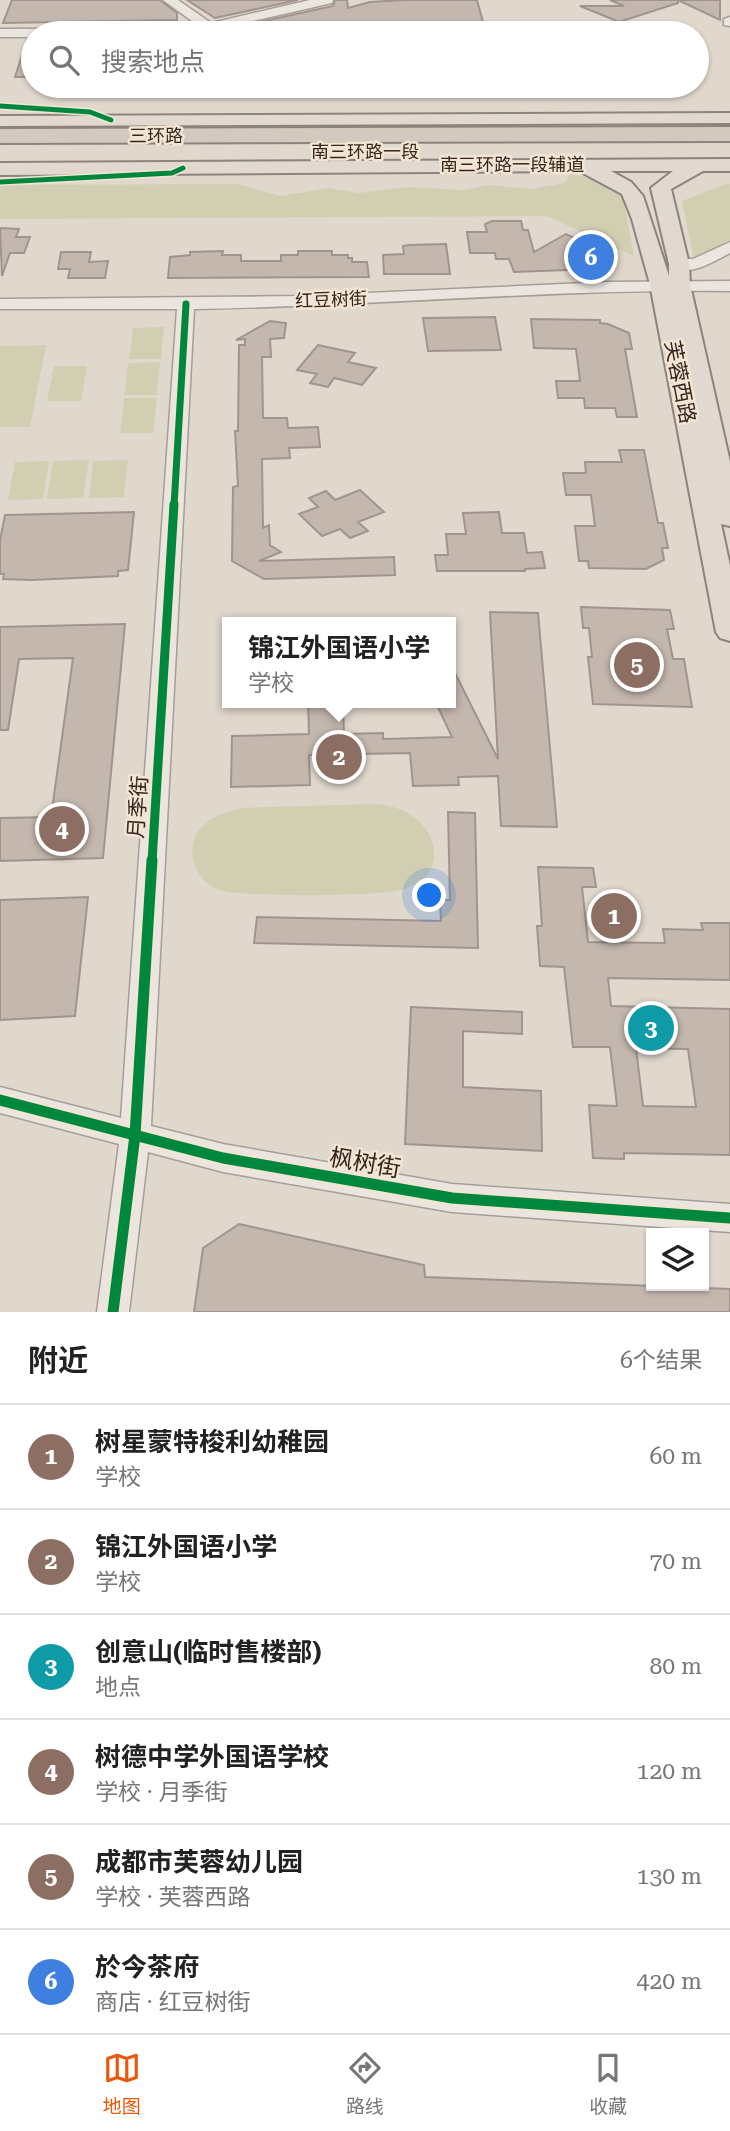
<!DOCTYPE html>
<html lang="zh">
<meta charset="utf-8">
<style>
:root{--surface:#fff;--page:#f2f2f2;--text:#222;--muted:#767676;--line:#e0e0e0;--accent:#ea580c}
body{margin:0;font-family:"Roboto Serif","Noto Sans SC",serif;background:var(--page);color:var(--text)}
.controls{position:absolute;right:21px;bottom:21px;display:grid;overflow:hidden;border-radius:0px;box-shadow:0 2px 5px #0004}
.controls button{width:63px;height:63px;display:grid;place-items:center;padding:0;border:0;border-bottom:2px solid var(--line);background:var(--surface);color:var(--text);font:35px sans-serif}
.you{position:absolute;left:430px;top:896px;width:24px;height:24px;margin:-18px;border:5px solid #fff;border-radius:50%;background:#1a73e8;box-shadow:0 0 0 10px #1a73e833}
.badge{display:grid;place-items:center;width:46px;height:46px;border-radius:50%;background:var(--accent);color:#fff;font-size:23px;font-weight:700}
.pin{position:absolute;translate:-50% -50%;border:4px solid #fff;box-shadow:0 2px 7px #0006}
.popup{position:absolute;left:222px;top:617px;width:234px;height:91px;box-sizing:border-box;display:grid;place-content:center;border-radius:0px;background:var(--surface);filter:drop-shadow(0 2px 5px #0005);font-size:23px;white-space:nowrap;color:var(--muted)}
.popup b{font-size:26px;color:var(--text)}
.popup::after{content:'';position:absolute;left:50%;top:100%;margin-left:-14px;border:14px solid transparent;border-top-color:var(--surface)}
.list{margin:0;padding:0;list-style:none}
h2{display:flex;justify-content:space-between;align-items:center;height:91px;margin:0;padding:0 28px;font-size:30px}
h2 small{font-size:23px;font-weight:400;color:var(--muted)}
.list li{display:grid;grid-template-columns:46px 1fr auto;gap:21px;align-items:center;box-sizing:border-box;height:105px;padding:0 28px;border-top:2px solid var(--line)}
.list b{display:block;font-size:26px;white-space:nowrap}
.list p{margin:0;font-size:23px;white-space:nowrap;color:var(--muted)}
.list em{font-size:23px;font-style:normal;color:var(--muted)}
.icon{flex:none;width:38px;height:38px;fill:none;stroke:currentColor;stroke-width:2;stroke-linecap:round;stroke-linejoin:round}
.map{position:relative;flex:none;width:730px;height:1312px;overflow:hidden}
.search{position:absolute;background:var(--surface);box-shadow:0 2px 5px #0004;left:21px;right:21px;top:21px;height:77px;display:flex;align-items:center;gap:18px;box-sizing:border-box;padding:0 24px;border-radius:38px;color:var(--muted);font-size:26px}
.sheet{height:721px;background:var(--surface)}
nav{display:flex;justify-content:space-around;align-items:center;box-sizing:border-box;height:98px;border-top:2px solid var(--line);background:var(--surface);font-size:19px;color:var(--muted)}
nav a{display:grid;justify-items:center;gap:4px}
nav .on{color:var(--accent)}
.map>svg:first-child{display:block}
.green{fill:#d2ceb1}
.building{fill:#c4b7ae;stroke:#a1948d;stroke-width:2;fill-rule:evenodd}
.lines{fill:none;stroke-linecap:round;stroke-linejoin:round}
.minor-casing{stroke:#a69e96;stroke-width:3}
.major-casing{stroke:#8c837c;stroke-width:4}
.highway-casing{stroke:#8c837c;stroke-width:4}
.minor{fill:#eae5de;fill-rule:evenodd}
.major{fill:#e1d9d0;fill-rule:evenodd}
.highway{fill:#d4c9be;fill-rule:evenodd}
.cycleway-far3-casing{stroke:#f2e5d3;stroke-width:8}
.cycleway-far2-casing{stroke:#f2e5d3;stroke-width:10}
.cycleway-far1-casing{stroke:#f2e5d3;stroke-width:13}
.cycleway-casing{stroke:#f2e5d3;stroke-width:16}
.cycleway-far3{stroke:#00873e;stroke-width:5}
.cycleway-far2{stroke:#00873e;stroke-width:7}
.cycleway-far1{stroke:#00873e;stroke-width:9}
.cycleway{stroke:#00873e;stroke-width:11}
.labels{text-anchor:middle;stroke-width:5;stroke-linejoin:round;paint-order:stroke}
.far-street-label{font-size:18px;fill:#34261f;stroke:#f2e5d3}
.street-label{font-size:21px;fill:#34261f;stroke:#f2e5d3}
.near-street-label{font-size:24px;fill:#34261f;stroke:#f2e5d3}
</style>
<div class="map">
<svg width="730" height="1312" viewBox="0 0 730 1312">
<rect width="100%" height="100%" fill="#e1d8cd"/>
<path class="green" d="M576 174 622 192 634 256 547 216 0 219V185L237 184 281 196 329 188 359 193 408 187 462 190 491 185 531 189 565 183 570 175Z
M725 184H730V240L694 259 682 201Z
M164 327 161 359H129L133 328Z
M46 345 30 427H0V346Z
M160 362 157 395H124L128 363Z
M54 366H87L81 401H47Z
M124 398H157L153 433H120Z
M89 460 83 498 47 499 53 461Z
M128 460 124 497 89 498 93 461Z
M49 461 43 499 8 500 15 462Z
M375 804C439 807 459 879 396 891 371 896 235 898 216 889 198 880 188 858 194 839 201 821 223 812 241 808Z"/>
<path class="building" d="M12 0H160L177 13V20L3 23Z
M187 0H298L215 18Z
M335 0H347L348 8 370 2 403 0H477L483 22H433L452 33H369L368 24 333 33H282L264 21 333 6Z
M610 0H720V20L678 0V3L619 22 580 6H624Z
M27 40H33V77H15Z
M492 221H521L523 230H528L534 252 566 234 614 256 594 269 514 272 509 259H496L495 253H470L467 232H487L485 224Z
M0 228 19 229 16 237H30L24 253H10L2 276Z
M446 244 450 274H384L383 255 404 254 403 246 409 245Z
M223 251 222 255H241V261H281V255H298V251H332V255H348V258H352V262H367L369 277 168 278 170 257 190 255V252Z
M61 252H91L89 262 108 261 105 278H68L70 269H58Z
M495 317 501 350 428 351 423 318Z
M531 319 600 320V323L608 324 629 333 632 349H625L637 417H617L615 408H585L584 398H558L556 381H580L576 349 534 348Z
M270 321 286 323 284 338 270 339 271 357H262L263 418H287L288 428 318 427 320 447 289 448 290 458 262 459 263 528 269 525 270 545 281 552 259 561 394 557 395 575 264 579 232 561 233 487 238 486 235 431H238L239 345H245V339L236 340Z
M318 345 355 353 348 362 376 368 362 385 334 378 328 387 310 383 317 374 297 370Z
M619 450H644L658 523H663L668 548H662L664 560 646 569 589 568 588 561H579L575 526H595L591 495H566L563 473H586L585 462H622Z
M360 490 384 512 358 522 368 531 350 538 340 529 322 536 299 514 318 507 309 498 326 491 335 500Z
M134 512 128 570 118 571V576L32 580 3 579 4 574H0V540L5 515Z
M499 512 502 533H524L527 553 542 552 545 568 525 569V571H437L435 555H448L446 534H466L463 513Z
M581 607 670 610 674 629H667L673 659H684L692 707 593 704 588 657H592L589 628H583Z
M490 612 538 613 557 827 501 826 498 776 458 777 459 785 413 786 410 753 309 755 310 785 231 787 232 736 309 734 308 703H343L344 734 383 733V739L452 737 436 703H451V665L498 759Z
M125 624 103 858 0 861V818L51 817 73 658 19 659 8 730H0V627Z
M448 812 475 813 478 948 254 943 257 917 441 921 440 900H450Z
M538 867 593 868 596 887H582L588 942 665 943 663 929 703 930 701 923H730V980L608 978 611 1006 730 1009V1155L624 1153V1159L593 1158 589 1105 617 1106 610 1047H573L564 967 540 966 537 926H542ZM636 1048 688 1049 696 1107 643 1106Z
M88 897 75 1016 0 1020V900Z
M411 1007 522 1012V1034L463 1031V1087L541 1091 542 1151 405 1144Z
M239 1224 424 1265 425 1277 730 1289V1312H194L203 1248Z"/>
<g class="lines">
<defs>
<path id="minor" d="M163 0H178L211 23 310 0H333L332 3 209 31 33 33V37H0V29L156 28 196 24Z
M730 17V26L724 25V19Z
M730 242V253C714 261 686 280 671 264L679 259H693Z
M730 281V291C551 289 373 306 194 309L151 1126 223 1144 452 1184 730 1204V1232L452 1212 223 1172 148 1152 129 1312H97L119 1144 0 1113V1087L121 1118 177 309H0V299L302 296 607 282Z"/>
<path id="major" d="M730 113V123L0 126V116Z
M730 159V171H703L671 189 689 264 690 285 730 462V526L721 524 730 566V641L720 638 716 632 650 284 632 219 622 194 579 171 0 175V163ZM611 171H673L651 188 669 264V276L643 196 631 182Z"/>
<path id="highway" d="M730 127V141L0 143V129Z"/>
</defs>
<use href="#minor" class="minor-casing"/>
<use href="#major" class="major-casing"/>
<use href="#highway" class="highway-casing"/>
<use href="#minor" class="minor"/>
<use href="#major" class="major"/>
<use href="#highway" class="highway"/>
<defs>
<path id="cycleway-far3" d="M0 106 90 112 111 120
M0 182 172 173 183 168"/>
<path id="cycleway-far2" d="M174 506 186 304"/>
<path id="cycleway-far1" d="M152 862 174 504"/>
<path id="cycleway" d="M0 1100 223 1158 452 1198 730 1218
M113 1312 135 1135 152 860"/>
</defs>
<use href="#cycleway-far3" class="cycleway-far3-casing"/>
<use href="#cycleway-far2" class="cycleway-far2-casing"/>
<use href="#cycleway-far1" class="cycleway-far1-casing"/>
<use href="#cycleway" class="cycleway-casing"/>
<use href="#cycleway-far3" class="cycleway-far3"/>
<use href="#cycleway-far2" class="cycleway-far2"/>
<use href="#cycleway-far1" class="cycleway-far1"/>
<use href="#cycleway" class="cycleway"/>
</g>
<g class="labels">
<g class="far-street-label">
<text x="156" y="142">三环路</text>
<text x="365" y="158">南三环路一段</text>
<text x="512" y="171">南三环路一段辅道</text>
<text transform="translate(331 300) rotate(-2)" y="6">红豆树街</text>
</g>
<g class="street-label">
<text transform="translate(680 382) rotate(79)" y="7">芙蓉西路</text>
<text transform="translate(138 807) rotate(-86)" y="7">月季街</text>
</g>
<g class="near-street-label">
<text transform="translate(365 1163) rotate(10)" y="8">枫树街</text>
</g>
</g>
</svg>
<div class="controls">
<button><svg class="icon" aria-label="layers" viewBox="0 0 24 24"><path d="M12 4l9 5-9 5-9-5zM3 14l9 5 9-5"/></svg></button>
</div>
<div class="you"></div>
<div class="pin badge" style="left:614px;top:916px;background:#8d6e63">1</div>
<div class="pin badge" style="left:339px;top:757px;background:#8d6e63">2</div>
<div class="popup"><b>锦江外国语小学</b>学校</div>
<div class="pin badge" style="left:651px;top:1028px;background:#0f9aa8">3</div>
<div class="pin badge" style="left:62px;top:829px;background:#8d6e63">4</div>
<div class="pin badge" style="left:637px;top:665px;background:#8d6e63">5</div>
<div class="pin badge" style="left:591px;top:257px;background:#3f7fe0">6</div>
<div class="search"><svg class="icon" aria-label="search" viewBox="0 0 24 24"><circle cx="10" cy="10" r="6"/><path d="M15 15l6 6"/></svg>搜索地点</div>
</div>
<section class="sheet">
<h2>附近<small>6个结果</small></h2>
<ul class="list">
<li><span class="badge" style="background:#8d6e63">1</span><div><b>树星蒙特梭利幼稚园</b><p>学校</p></div><em>60 m</em></li>
<li><span class="badge" style="background:#8d6e63">2</span><div><b>锦江外国语小学</b><p>学校</p></div><em>70 m</em></li>
<li><span class="badge" style="background:#0f9aa8">3</span><div><b>创意山(临时售楼部)</b><p>地点</p></div><em>80 m</em></li>
<li><span class="badge" style="background:#8d6e63">4</span><div><b>树德中学外国语学校</b><p>学校 · 月季街</p></div><em>120 m</em></li>
<li><span class="badge" style="background:#8d6e63">5</span><div><b>成都市芙蓉幼儿园</b><p>学校 · 芙蓉西路</p></div><em>130 m</em></li>
<li><span class="badge" style="background:#3f7fe0">6</span><div><b>於今茶府</b><p>商店 · 红豆树街</p></div><em>420 m</em></li>
</ul>
</section>
<nav>
<a class="on"><svg class="icon" aria-label="map" viewBox="0 0 24 24"><path d="M3 6l6-2 6 2 6-2v14l-6 2-6-2-6 2zM9 4v14M15 6v14"/></svg>地图</a>
<a><svg class="icon" aria-label="directions" viewBox="0 0 24 24"><path d="M12 3l9 9-9 9-9-9zM9 14v-3h6M13 9l2 2-2 2"/></svg>路线</a>
<a><svg class="icon" aria-label="saved" viewBox="0 0 24 24"><path d="M7 4h10v16l-5-4-5 4z"/></svg>收藏</a>
</nav>
